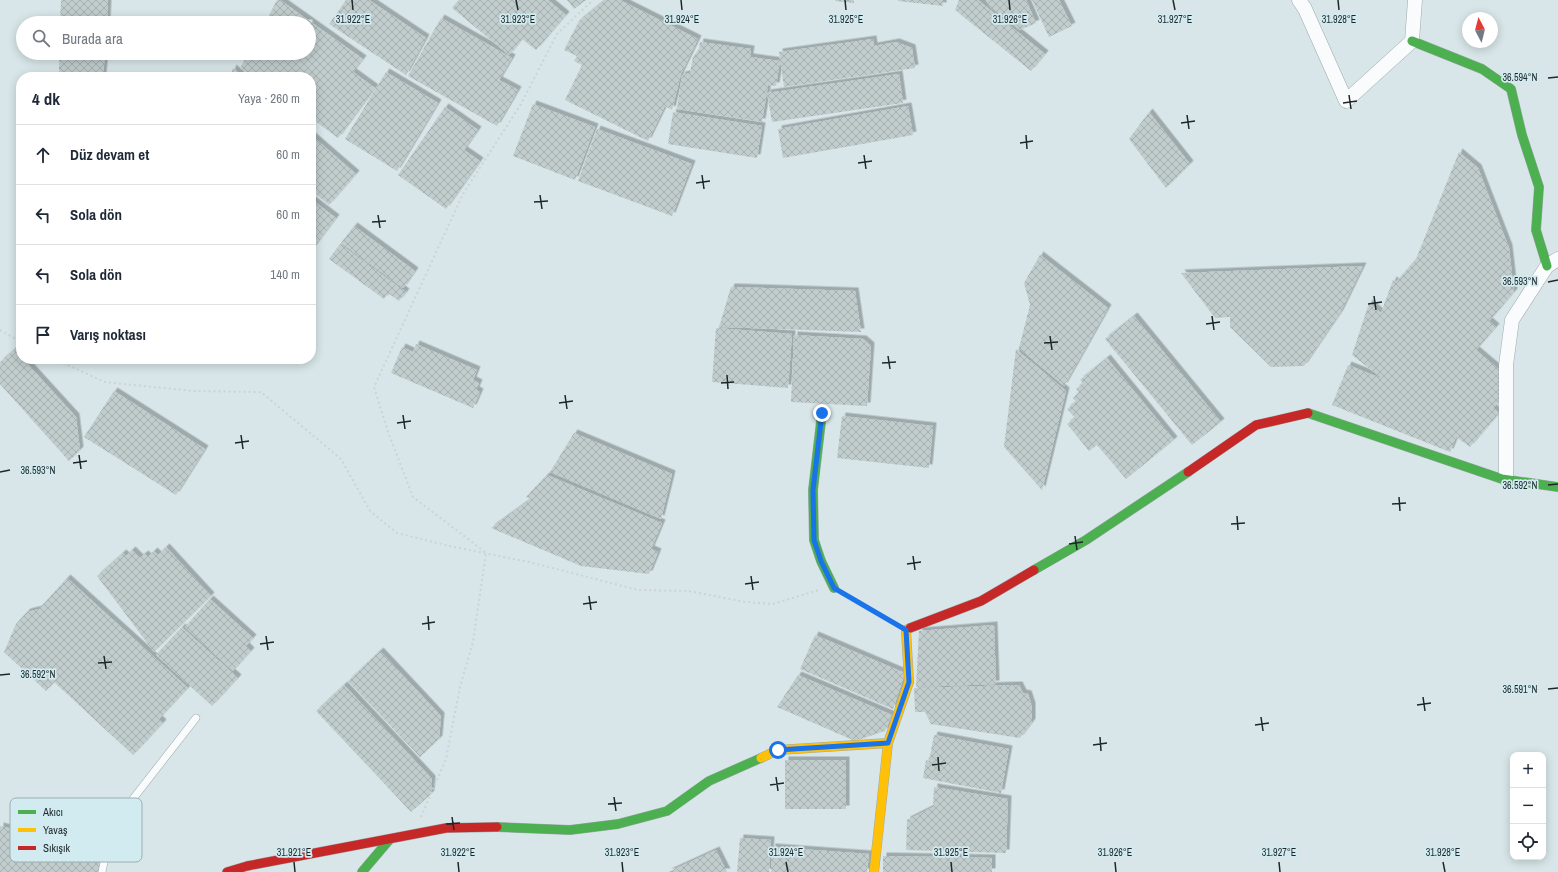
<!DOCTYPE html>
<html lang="tr">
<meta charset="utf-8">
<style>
:root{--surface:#fff;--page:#f6f6f7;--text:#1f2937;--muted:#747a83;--line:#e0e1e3}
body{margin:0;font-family:"Archivo Narrow",sans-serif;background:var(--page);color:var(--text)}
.controls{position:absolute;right:12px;bottom:12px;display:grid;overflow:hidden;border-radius:8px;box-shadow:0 2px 10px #0003}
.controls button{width:36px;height:36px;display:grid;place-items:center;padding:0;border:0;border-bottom:1px solid var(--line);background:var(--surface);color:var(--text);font:20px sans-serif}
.compass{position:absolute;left:1462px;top:12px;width:36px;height:36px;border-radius:50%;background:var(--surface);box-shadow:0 2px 10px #0003;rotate:353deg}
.stop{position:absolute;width:12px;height:12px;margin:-9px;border:3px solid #1a73e8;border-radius:50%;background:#fff}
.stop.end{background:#1a73e8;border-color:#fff;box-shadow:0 1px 4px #0008}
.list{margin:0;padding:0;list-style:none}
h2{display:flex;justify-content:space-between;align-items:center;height:52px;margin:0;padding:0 16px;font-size:17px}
h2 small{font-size:13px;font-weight:400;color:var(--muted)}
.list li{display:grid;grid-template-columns:26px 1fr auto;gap:12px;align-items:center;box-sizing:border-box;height:60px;padding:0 16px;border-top:1px solid var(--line)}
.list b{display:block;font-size:15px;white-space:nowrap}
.list em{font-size:13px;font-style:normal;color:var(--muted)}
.icon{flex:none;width:22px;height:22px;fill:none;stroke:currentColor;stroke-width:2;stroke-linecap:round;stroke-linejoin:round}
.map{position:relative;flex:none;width:1558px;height:872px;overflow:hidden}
.search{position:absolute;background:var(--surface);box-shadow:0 2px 10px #0003;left:16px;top:16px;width:300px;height:44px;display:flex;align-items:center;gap:10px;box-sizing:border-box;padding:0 14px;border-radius:22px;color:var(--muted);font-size:15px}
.panel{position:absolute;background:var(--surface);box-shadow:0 2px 10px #0003;left:16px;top:72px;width:300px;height:292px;border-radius:16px}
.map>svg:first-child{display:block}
.building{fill:url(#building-cross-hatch);filter:url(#shadow)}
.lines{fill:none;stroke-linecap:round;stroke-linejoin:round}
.lane-casing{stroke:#9ea9ab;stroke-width:8}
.street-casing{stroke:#9ea9ab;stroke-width:15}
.fast-casing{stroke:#9ea9ab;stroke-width:10}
.slow-casing{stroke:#9ea9ab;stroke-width:10}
.jam-casing{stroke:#9ea9ab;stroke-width:10}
.path{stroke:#ced2d2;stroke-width:2;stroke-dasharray:2 3;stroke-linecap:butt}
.lane{stroke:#f9fbfc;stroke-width:7}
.street{stroke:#f9fbfc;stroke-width:14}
.fast{stroke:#4caf50;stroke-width:9}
.slow{stroke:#ffc107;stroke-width:9}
.jam{stroke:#c62828;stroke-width:9}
.route{stroke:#1a73e8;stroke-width:5}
.ticks{fill:none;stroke:#1e2729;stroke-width:1.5}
.key{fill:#d1ebf0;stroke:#9bb0b4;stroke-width:1}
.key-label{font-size:11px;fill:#1e2729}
.ticks-label{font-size:10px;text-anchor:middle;fill:#1e2729;stroke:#d1ebf0;stroke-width:3.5;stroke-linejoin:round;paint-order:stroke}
</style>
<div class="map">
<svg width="1558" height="872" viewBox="0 0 1558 872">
<defs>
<pattern id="building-cross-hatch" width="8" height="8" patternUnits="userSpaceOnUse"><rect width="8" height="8" fill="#c1cccd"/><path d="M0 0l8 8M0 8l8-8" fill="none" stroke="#a5afb0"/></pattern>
<filter id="shadow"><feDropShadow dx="3.5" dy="-3.5" stdDeviation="0" flood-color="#0004"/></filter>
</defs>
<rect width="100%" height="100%" fill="#d8e6e9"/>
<path class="building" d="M61 0H108L107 23H60Z
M277 0H280L363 59 353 72 375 88 338 138 311 118V77H253L240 68 248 53H309V23H265Z
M346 0H369L426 38 406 75 329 24Z
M459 0H548L566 15 536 50 522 39 509 55 452 8Z
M567 0H586L574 9Z
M605 0H620L698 39 681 74 672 110 665 106 648 141 565 100 582 65 574 61 577 56 564 50 579 21Z
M835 0H854V3L835 1Z
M898 0H943V6L898 1Z
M959 0H978L1045 54 1031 71 955 10Z
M986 0H1026L1036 23 1020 30 990 7Z
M1032 0H1059L1072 26 1049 37Z
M441 18 512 58 499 80 518 90 497 126 408 76Z
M873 39 874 46 896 42 912 48 915 68 784 87 779 52Z
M700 42 751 49 750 57 780 61 776 86 768 85 762 122 677 109 682 75 690 73 693 57 699 49Z
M59 53H105L103 77H59Z
M233 68 243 77H230Z
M386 72 438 103 397 171 345 139Z
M899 74 903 103 772 122 767 93Z
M533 104 595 127 575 180 513 156Z
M908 106 913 135 783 158 778 129Z
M445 107 478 130 464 150 480 161 446 209 398 175Z
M673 112 762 126 757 158 668 144Z
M1149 112 1190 164 1166 188 1129 139Z
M597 129 692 164 672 216 578 181Z
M311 135 356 174 329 205 311 190Z
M1459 152 1478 168 1509 248 1514 292 1489 321 1496 327 1476 350 1503 373 1505 394 1493 408 1499 413 1470 447 1456 437 1450 452 1332 405 1348 365 1383 379 1352 355 1369 303 1381 313 1393 280 1396 282 1416 259Z
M311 199 336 218 311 251Z
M354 226 415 271 403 288 341 243Z
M340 244 406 292 399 301 388 293 384 299 329 259Z
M1040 255 1108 308 1064 386 1019 348 1030 305 1024 283Z
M1363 266 1340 313 1304 366 1271 367 1230 327V317L1215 318 1181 273Z
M731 287 855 291 861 332 719 327Z
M1134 316 1221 422 1192 445 1105 339Z
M716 328 792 334 788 388 712 382Z
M794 335 863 339 871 346 867 406 791 402Z
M416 344 477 370 473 380 479 383 476 390 480 392 473 408 391 373 402 347 413 352Z
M15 349 21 356V359H23L76 417 80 450 69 461 0 384V362Z
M1016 349 1066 391 1042 490 1004 447Z
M1107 358 1174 440 1126 479 1097 445 1089 451 1067 424 1075 418 1067 409 1076 402 1073 398 1079 392 1076 389 1083 383 1080 380Z
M114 391 205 449 176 495 84 437Z
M842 416 933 426 929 468 837 458Z
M574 433 672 474 661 519 550 472Z
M547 475 662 523 651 549 658 552 649 574 581 566 491 528 531 499 526 497Z
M166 547 211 596 154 652 97 576 123 553 126 556 132 550 140 558 145 554 148 557 154 551 158 555Z
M67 578 188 688 159 719 163 723 133 755 54 682 46 691 4 652 16 624 27 612 39 609Z
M210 599 253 638 246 646 251 651 233 671 185 627Z
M994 625 996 684 916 687 919 631Z
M182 627 238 678 212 706 156 655Z
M815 635 905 673 893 709 800 669Z
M380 651 441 716 439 739 420 757 348 681Z
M798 675 892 715 885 731 855 741 777 707Z
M344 685 432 779 431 794 411 812 316 711Z
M1019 685 1023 693 1028 694 1032 706V722L1020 738 931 724 925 712H915L914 688Z
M934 735 1009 749 1001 793 923 778 926 760 929 761Z
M785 760H846V809H785Z
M934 787 1008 799 1006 853 906 850 907 820 933 807Z
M0 826 103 850 98 872H0Z
M740 838 771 840 769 872H737Z
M772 847 869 854 867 872H771Z
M716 850 727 872H668Z
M883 856 992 858V872H883Z"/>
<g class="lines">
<defs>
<path id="lane" d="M102 872 111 827 196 718"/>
<path id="street" d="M1299 0 1305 9 1346 101 1412 41 1415 0
M1506 479V365L1512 320 1547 266 1558 259"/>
<path id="fast" d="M1412 41 1482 69 1511 89 1522 135 1539 187 1536 230 1547 266
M822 413 813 490 814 540 821 561 834 588
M1308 413 1502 479 1558 487
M1034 570 1086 540 1188 472
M497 827 570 830 618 824 667 811 709 781 761 758
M362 872 390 839"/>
<path id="slow" d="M761 758 778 750 888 743 909 682 906 630 910 628
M874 872 888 743"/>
<path id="jam" d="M1188 472 1256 425 1308 413
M910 628 981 601 1034 570
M227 872 247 866 446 828 497 827"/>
</defs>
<use href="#lane" class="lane-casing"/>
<use href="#street" class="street-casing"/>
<use href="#fast" class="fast-casing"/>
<use href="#slow" class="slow-casing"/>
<use href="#jam" class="jam-casing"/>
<path class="path" d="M0 330 21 342
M54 359 105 382 193 391 261 392 341 459 370 511 397 533 449 546 529 562 638 590 689 591 745 602 773 604 819 590
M485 552 413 497 388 432 374 387 463 194 521 104 557 34 593 0
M847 596 893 623
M421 817 446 759 460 687 473 642 486 553"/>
<use href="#lane" class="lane"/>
<use href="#street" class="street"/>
<use href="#fast" class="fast"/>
<use href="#slow" class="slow"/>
<use href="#jam" class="jam"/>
</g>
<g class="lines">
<path class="route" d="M778 750 888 743 909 682 906 630 834 588 821 561 814 540 813 490 822 413"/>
</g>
<path class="ticks" d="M352 0 353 10M516 0 518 10M681 0 682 10M845 0 846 10M1009 0 1010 10M1173 0 1175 10M1338 0 1339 10M1548 78 1558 77M1349 95 1351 109M1343 103 1357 101M1187 115 1189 129M1181 123 1195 121M1026 135 1027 149M1020 143 1033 141M864 155 866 169M858 163 872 161M702 175 704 189M696 183 710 181M540 195 542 209M534 202 548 201M378 215 380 228M372 222 386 221M1548 282 1558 280M1374 296 1376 310M1368 304 1382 302M1212 316 1214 330M1206 324 1220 322M1050 336 1052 350M1044 343 1058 342M888 356 890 369M882 363 896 362M727 375 728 389M721 383 734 382M565 395 567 409M559 403 573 401M403 415 405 429M397 423 411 421M241 435 243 449M235 443 249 441M79 455 81 469M73 463 87 461M0 472 10 470M1548 485 1558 484M1399 497 1400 511M1392 504 1406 503M1237 516 1238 530M1231 524 1245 523M1075 536 1077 550M1069 544 1083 542M913 556 915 570M907 564 921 562M751 576 753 590M745 584 759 582M589 596 591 610M583 604 597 602M428 616 429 630M422 624 435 622M266 636 268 650M260 644 274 642M104 656 106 669M98 663 112 662M0 675 10 674M1548 689 1558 688M1423 697 1425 711M1417 705 1431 703M1261 717 1263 731M1255 725 1269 723M1100 737 1101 751M1093 745 1107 743M938 757 939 771M932 765 946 763M776 777 778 791M770 785 784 783M614 797 616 811M608 804 622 803M452 817 454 830M446 824 460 823M294 862 295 872M458 862 459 872M622 862 623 872M786 862 788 872M951 862 952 872M1115 862 1116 872M1279 862 1280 872M1443 862 1445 872"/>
<rect x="10" y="798" width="132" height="64" rx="6" class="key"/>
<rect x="18" y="810" width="18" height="4" fill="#4caf50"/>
<rect x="18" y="828" width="18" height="4" fill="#ffc107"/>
<rect x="18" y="846" width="18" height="4" fill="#c62828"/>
<g class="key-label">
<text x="43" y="816">Akıcı</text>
<text x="43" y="834">Yavaş</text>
<text x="43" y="852">Sıkışık</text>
</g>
<g class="ticks-label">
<text x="353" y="23">31.922°E</text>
<text x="518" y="23">31.923°E</text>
<text x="682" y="23">31.924°E</text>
<text x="846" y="23">31.925°E</text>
<text x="1010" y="23">31.926°E</text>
<text x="1175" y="23">31.927°E</text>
<text x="1339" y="23">31.928°E</text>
<text x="1520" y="81">36.594°N</text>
<text x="1520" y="285">36.593°N</text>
<text x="38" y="474">36.593°N</text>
<text x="1520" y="489">36.592°N</text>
<text x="38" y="678">36.592°N</text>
<text x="1520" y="693">36.591°N</text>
<text x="294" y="856">31.921°E</text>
<text x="458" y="856">31.922°E</text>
<text x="622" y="856">31.923°E</text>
<text x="786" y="856">31.924°E</text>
<text x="951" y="856">31.925°E</text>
<text x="1115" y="856">31.926°E</text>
<text x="1279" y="856">31.927°E</text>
<text x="1443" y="856">31.928°E</text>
</g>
</svg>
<div class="controls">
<button>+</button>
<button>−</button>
<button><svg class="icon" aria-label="locate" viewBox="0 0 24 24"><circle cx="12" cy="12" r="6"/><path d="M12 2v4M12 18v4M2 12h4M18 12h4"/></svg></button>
</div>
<svg class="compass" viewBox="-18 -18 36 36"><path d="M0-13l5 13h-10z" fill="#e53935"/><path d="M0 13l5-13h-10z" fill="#747a83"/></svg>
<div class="stop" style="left:778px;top:750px"></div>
<div class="stop end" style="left:822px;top:413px"></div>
<div class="search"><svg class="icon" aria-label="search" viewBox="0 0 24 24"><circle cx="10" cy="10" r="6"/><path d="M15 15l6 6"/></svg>Burada ara</div>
<section class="panel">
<h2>4 dk<small>Yaya · 260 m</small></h2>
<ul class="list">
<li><svg class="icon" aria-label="ahead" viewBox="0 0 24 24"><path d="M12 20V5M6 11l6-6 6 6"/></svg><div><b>Düz devam et</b></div><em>60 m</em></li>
<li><svg class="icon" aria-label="left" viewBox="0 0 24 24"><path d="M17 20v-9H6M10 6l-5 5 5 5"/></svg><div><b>Sola dön</b></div><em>60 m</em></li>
<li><svg class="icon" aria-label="left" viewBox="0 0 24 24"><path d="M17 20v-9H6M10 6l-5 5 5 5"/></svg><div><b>Sola dön</b></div><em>140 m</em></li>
<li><svg class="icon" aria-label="arrive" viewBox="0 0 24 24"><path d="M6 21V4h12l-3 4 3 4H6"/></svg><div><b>Varış noktası</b></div></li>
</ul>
</section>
</div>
